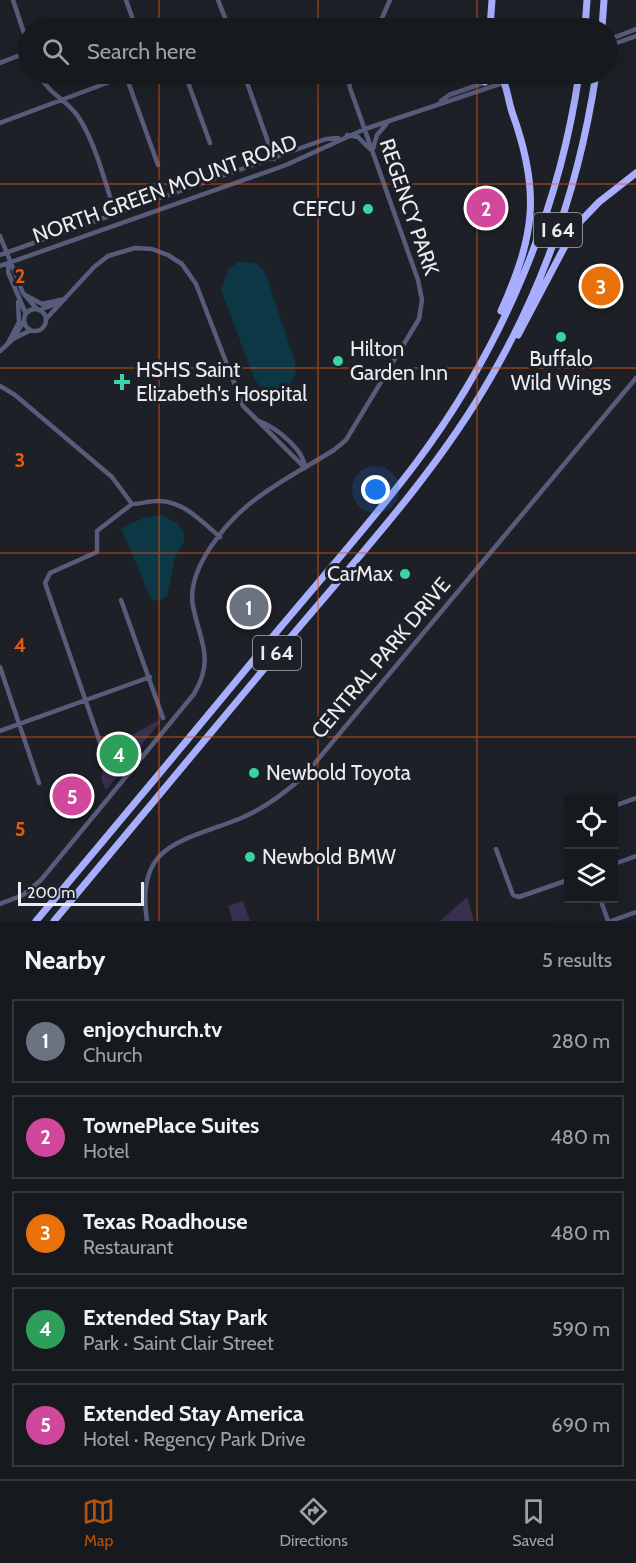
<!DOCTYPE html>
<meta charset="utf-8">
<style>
:root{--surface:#16191d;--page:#1f2226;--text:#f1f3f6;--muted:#9ea0a4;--line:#35383b;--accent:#b45309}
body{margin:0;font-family:Cabin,sans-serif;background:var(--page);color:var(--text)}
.controls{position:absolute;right:18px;bottom:18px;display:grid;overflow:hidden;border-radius:0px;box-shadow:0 6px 24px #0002}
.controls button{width:54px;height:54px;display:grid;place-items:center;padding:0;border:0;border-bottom:2px solid var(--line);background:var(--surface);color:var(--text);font:30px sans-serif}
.scale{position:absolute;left:18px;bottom:15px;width:126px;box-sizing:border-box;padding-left:6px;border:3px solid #eaecf1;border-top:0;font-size:16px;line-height:21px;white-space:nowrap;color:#eaecf1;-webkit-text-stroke:4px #1d2127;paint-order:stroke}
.you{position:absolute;left:376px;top:490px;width:21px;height:21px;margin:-15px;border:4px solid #fff;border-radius:50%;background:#1a73e8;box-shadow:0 0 0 9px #1a73e833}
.badge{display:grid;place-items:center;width:39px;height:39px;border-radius:50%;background:var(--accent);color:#fff;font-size:20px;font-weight:700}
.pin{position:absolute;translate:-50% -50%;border:3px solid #fff;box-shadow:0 2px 6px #0006}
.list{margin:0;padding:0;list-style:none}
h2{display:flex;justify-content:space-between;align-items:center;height:78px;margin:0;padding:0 24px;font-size:26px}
h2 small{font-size:20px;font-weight:400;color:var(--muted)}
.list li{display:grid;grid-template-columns:39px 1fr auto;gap:18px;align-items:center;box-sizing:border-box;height:84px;margin:0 12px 12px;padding:0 12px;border:2px solid var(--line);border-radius:0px}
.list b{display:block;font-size:22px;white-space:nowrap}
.list p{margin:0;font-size:20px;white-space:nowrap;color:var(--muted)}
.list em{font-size:20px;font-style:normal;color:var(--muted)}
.icon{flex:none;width:33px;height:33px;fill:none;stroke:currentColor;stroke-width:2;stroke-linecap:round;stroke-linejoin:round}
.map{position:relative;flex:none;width:636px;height:921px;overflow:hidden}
.search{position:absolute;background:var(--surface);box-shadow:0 6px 24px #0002;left:18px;right:18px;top:18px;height:66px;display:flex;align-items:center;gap:15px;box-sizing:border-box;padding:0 21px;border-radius:33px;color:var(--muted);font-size:22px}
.sheet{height:558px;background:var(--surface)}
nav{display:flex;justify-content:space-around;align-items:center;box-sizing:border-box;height:84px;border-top:2px solid var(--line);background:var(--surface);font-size:16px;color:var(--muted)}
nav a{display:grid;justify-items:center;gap:3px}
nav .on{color:var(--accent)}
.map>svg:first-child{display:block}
.green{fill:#39304d}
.water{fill:#0c3845}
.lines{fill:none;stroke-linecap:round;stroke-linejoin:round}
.minor{stroke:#585c7b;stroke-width:4.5}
.highway{stroke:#a6aefd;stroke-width:7}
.grid{fill:none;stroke:#e8590c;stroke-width:1.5;stroke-opacity:0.55}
.poi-dot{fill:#3ad4a4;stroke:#1d2127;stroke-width:2}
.labels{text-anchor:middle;stroke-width:6;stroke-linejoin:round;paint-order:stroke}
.shield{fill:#1d2127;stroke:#acafb4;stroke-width:1.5}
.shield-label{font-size:20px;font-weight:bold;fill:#eaecf1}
.street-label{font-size:21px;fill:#eaecf1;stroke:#1d2127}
.poi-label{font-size:21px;fill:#eaecf1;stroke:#1d2127;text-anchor:start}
.grid-label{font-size:20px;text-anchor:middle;font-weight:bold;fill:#e8590c;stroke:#1d2127;stroke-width:6;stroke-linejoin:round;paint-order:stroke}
</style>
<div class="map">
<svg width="636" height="921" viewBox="0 0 636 921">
<rect width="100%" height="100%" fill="#1d2127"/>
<path class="green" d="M163 718 106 790 101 778 104 767 103 751Z
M467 897 474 921H440Z
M243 901 250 921H233L228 906Z"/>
<path class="water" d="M238 262 256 263 265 272 295 362C299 384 285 390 264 391L255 380 221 290 228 270Z
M161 515 177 523 184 533V541L175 557 167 596 158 601 151 599 121 528 146 517Z"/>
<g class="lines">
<path class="minor" d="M13 0 28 45
M126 0 136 28
M218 0 229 28
M373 28 382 18 390 0
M608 40 636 29
M608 46 636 36
M0 63 28 52
M39 74C49 95 68 100 79 118 97 146 105 184 116 215
M185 74 210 143
M244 74 274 159
M126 76 158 165
M441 101 449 95 510 74
M0 123 131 74
M347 135 358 137 370 149
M373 149 377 135 389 121
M0 236 23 293 37 309
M0 255 326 139 338 138
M9 263 8 272 26 314
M0 266 286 165 365 129 530 74
M27 296 42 304 65 299
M24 320a11 11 0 1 1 22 0a11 11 0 1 1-22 0Z
M39 310 59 303
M46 319 94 267 108 256 135 248 152 249 168 255 182 264 196 284 243 406 305 468
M13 339 31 330
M8 343 19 322 18 302
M0 351 13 339 24 321
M0 386 15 395 112 477 132 504C142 504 151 500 160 501 185 502 202 522 220 537
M259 421C275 427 304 449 305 468
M121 600 163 718
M0 667 39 783
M0 731 150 677
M103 751 45 583 50 573 97 552V531L132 504
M614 806 636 798
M496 849 513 895 519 897 568 880
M614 864 636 856
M600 898 608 921
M0 904 23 895 41 880 194 694C215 658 200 642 193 606 186 570 225 523 252 502 277 482 307 467 334 450L346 440 419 319 422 300 418 280 350 88 348 74
M147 921C135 844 181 842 239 819 264 809 285 793 305 775L636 378
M611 921 636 912"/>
<path class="highway" d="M490 28 492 0
M585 28 587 0
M602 28 604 0
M500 74C507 84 508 100 512 112 541 192 535 235 501 311
M485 82 492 74
M518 335 575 227 599 202 636 173
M36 921C117 824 199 727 279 629 325 574 373 520 416 463 501 350 559 213 579 74
M54 921C131 829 207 737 284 645 356 559 435 475 491 377 545 284 580 180 596 74"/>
</g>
<path class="grid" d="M159 0V28M318 0V28M477 0V28M159 74V921M318 74V921M477 74V921M0 184H636M0 368H636M0 553H636M0 737H636"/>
<g class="poi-dot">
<circle cx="368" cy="209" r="6"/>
<circle cx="561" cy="337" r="6"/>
<circle cx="338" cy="361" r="6"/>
<path d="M119 373h6v6h6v6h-6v6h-6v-6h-6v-6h6z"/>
<circle cx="405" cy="574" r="6"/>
<circle cx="254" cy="773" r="6"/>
<circle cx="250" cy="857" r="6"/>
</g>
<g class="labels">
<g class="shield">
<rect x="534" y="213" width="48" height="34" rx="4.5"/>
<rect x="253" y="636" width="48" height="34" rx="4.5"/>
</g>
<g class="shield-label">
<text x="558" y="237">I 64</text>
<text x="277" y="660">I 64</text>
</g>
<g class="street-label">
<text transform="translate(165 189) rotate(-20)" y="7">NORTH GREEN MOUNT ROAD</text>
<text transform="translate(409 207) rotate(71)" y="7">REGENCY PARK</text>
<text transform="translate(381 658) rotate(-50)" y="7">CENTRAL PARK DRIVE</text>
</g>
<g class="poi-label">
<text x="356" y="216" text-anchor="end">CEFCU</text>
<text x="350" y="356">Hilton<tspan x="350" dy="24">Garden Inn</tspan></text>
<text x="561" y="366" text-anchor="middle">Buffalo<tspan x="561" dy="24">Wild Wings</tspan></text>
<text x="136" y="377">HSHS Saint<tspan x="136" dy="24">Elizabeth's Hospital</tspan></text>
<text x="393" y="581" text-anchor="end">CarMax</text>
<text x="266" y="780">Newbold Toyota</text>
<text x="262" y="864">Newbold BMW</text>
</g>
</g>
<g class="grid-label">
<text x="20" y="283">2</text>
<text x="20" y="467">3</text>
<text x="20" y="652">4</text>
<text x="20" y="836">5</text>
</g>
</svg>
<div class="controls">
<button><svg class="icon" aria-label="locate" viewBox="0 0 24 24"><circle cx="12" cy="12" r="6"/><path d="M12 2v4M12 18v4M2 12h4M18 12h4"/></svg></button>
<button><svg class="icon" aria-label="layers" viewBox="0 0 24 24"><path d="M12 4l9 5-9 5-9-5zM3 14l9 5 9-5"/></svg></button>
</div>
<div class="scale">200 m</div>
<div class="you"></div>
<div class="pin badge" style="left:249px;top:607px;background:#6b7280">1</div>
<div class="pin badge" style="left:486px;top:208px;background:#d1479c">2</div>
<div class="pin badge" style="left:601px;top:286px;background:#e8710a">3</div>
<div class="pin badge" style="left:119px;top:754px;background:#2e9e5b">4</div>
<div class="pin badge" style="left:72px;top:796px;background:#d1479c">5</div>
<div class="search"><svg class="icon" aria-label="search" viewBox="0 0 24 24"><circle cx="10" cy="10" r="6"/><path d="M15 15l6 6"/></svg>Search here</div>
</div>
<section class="sheet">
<h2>Nearby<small>5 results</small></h2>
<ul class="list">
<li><span class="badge" style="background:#6b7280">1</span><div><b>enjoychurch.tv</b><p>Church</p></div><em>280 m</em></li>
<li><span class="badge" style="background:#d1479c">2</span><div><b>TownePlace Suites</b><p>Hotel</p></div><em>480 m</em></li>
<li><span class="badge" style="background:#e8710a">3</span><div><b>Texas Roadhouse</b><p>Restaurant</p></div><em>480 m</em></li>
<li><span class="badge" style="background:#2e9e5b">4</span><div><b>Extended Stay Park</b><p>Park · Saint Clair Street</p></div><em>590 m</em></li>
<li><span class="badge" style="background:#d1479c">5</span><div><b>Extended Stay America</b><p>Hotel · Regency Park Drive</p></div><em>690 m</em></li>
</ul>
</section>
<nav>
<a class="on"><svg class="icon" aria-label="map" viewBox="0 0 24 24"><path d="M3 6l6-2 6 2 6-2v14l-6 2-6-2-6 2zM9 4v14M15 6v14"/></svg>Map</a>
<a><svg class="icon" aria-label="directions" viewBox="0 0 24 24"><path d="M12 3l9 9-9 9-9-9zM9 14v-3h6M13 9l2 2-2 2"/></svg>Directions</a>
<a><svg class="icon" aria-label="saved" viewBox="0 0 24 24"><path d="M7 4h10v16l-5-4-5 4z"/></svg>Saved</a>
</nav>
